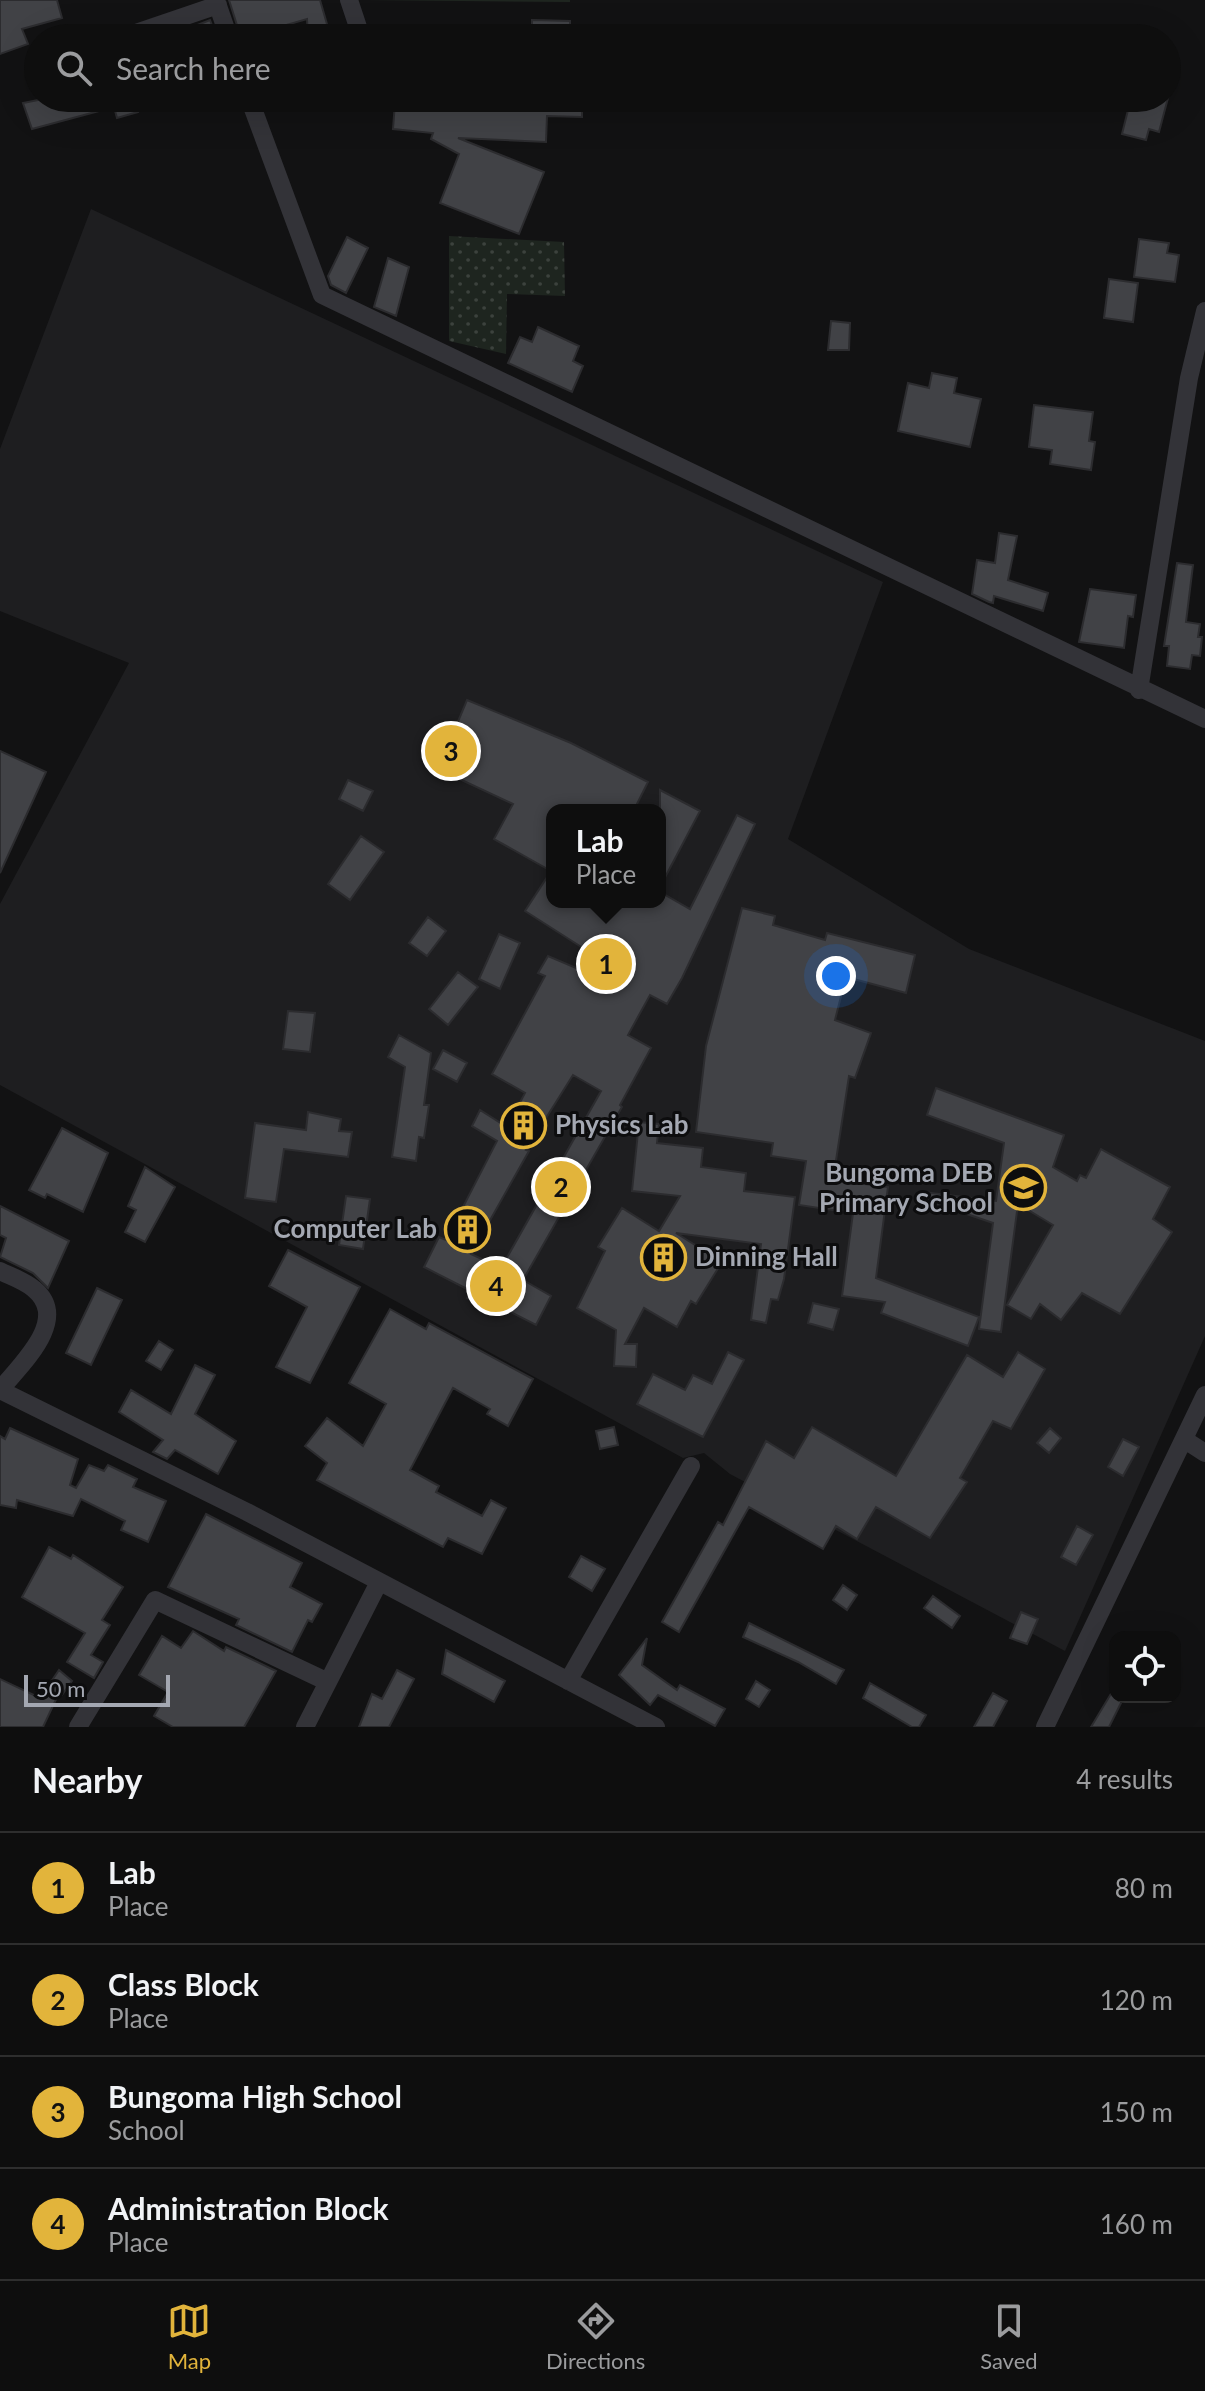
<!DOCTYPE html>
<style>
:root{--surface:#0e0e0e;--page:#1c1c1c;--text:#f1f3f6;--muted:#9b9c9e;--line:#2e2e2e;--accent:#e2b43b}
body{margin:0;font-family:Lato,sans-serif;background:var(--page);color:var(--text)}
.controls{position:absolute;right:24px;bottom:24px;display:grid;overflow:hidden;border-radius:16px;box-shadow:0 8px 32px #0002}
.controls button{width:72px;height:72px;display:grid;place-items:center;padding:0;border:0;border-bottom:2px solid var(--line);background:var(--surface);color:var(--text);font:40px sans-serif}
.scale{position:absolute;left:24px;bottom:20px;width:146px;box-sizing:border-box;padding-left:8px;border:4px solid #a4a8b2;border-top:0;font-size:22px;line-height:28px;white-space:nowrap;color:#a4a8b2;-webkit-text-stroke:6px #0d0d0e;paint-order:stroke}
.you{position:absolute;left:836px;top:976px;width:28px;height:28px;margin:-20px;border:6px solid #fff;border-radius:50%;background:#1a73e8;box-shadow:0 0 0 12px #1a73e833}
.badge{display:grid;place-items:center;width:52px;height:52px;border-radius:50%;background:var(--accent);color:#111;font-size:26px;font-weight:700}
.pin{position:absolute;translate:-50% -50%;border:4px solid #fff;box-shadow:0 2px 8px #0006}
.popup{position:absolute;left:546px;top:804px;width:120px;height:104px;box-sizing:border-box;display:grid;place-content:center;border-radius:16px;background:var(--surface);filter:drop-shadow(0 2px 6px #0005);font-size:26px;white-space:nowrap;color:var(--muted)}
.popup b{font-size:30px;color:var(--text)}
.popup::after{content:'';position:absolute;left:50%;top:100%;margin-left:-16px;border:16px solid transparent;border-top-color:var(--surface)}
.list{margin:0;padding:0;list-style:none}
h2{display:flex;justify-content:space-between;align-items:center;height:104px;margin:0;padding:0 32px;font-size:34px}
h2 small{font-size:26px;font-weight:400;color:var(--muted)}
.list li{display:grid;grid-template-columns:52px 1fr auto;gap:24px;align-items:center;box-sizing:border-box;height:112px;padding:0 32px;border-top:2px solid var(--line)}
.list b{display:block;font-size:30px;white-space:nowrap}
.list p{margin:0;font-size:26px;white-space:nowrap;color:var(--muted)}
.list em{font-size:26px;font-style:normal;color:var(--muted)}
.icon{flex:none;width:44px;height:44px;fill:none;stroke:currentColor;stroke-width:2;stroke-linecap:round;stroke-linejoin:round}
.map{position:relative;flex:none;width:1205px;height:1727px;overflow:hidden}
.search{position:absolute;background:var(--surface);box-shadow:0 8px 32px #0002;left:24px;right:24px;top:24px;height:88px;display:flex;align-items:center;gap:20px;box-sizing:border-box;padding:0 28px;border-radius:44px;color:var(--muted);font-size:30px}
.sheet{height:552px;background:var(--surface)}
nav{display:flex;justify-content:space-around;align-items:center;box-sizing:border-box;height:112px;border-top:2px solid var(--line);background:var(--surface);font-size:22px;color:var(--muted)}
nav a{display:grid;justify-items:center;gap:4px}
nav .on{color:var(--accent)}
.map>svg:first-child{display:block}
.built{fill:#1e1e20;fill-rule:evenodd}
.grass{fill:url(#grass-dots)}
.building{fill:#414246;stroke:#2c2c2f;stroke-width:2;fill-rule:evenodd}
.lines{fill:none;stroke-linecap:round;stroke-linejoin:round}
.street{stroke:#333338;stroke-width:18}
.labels{text-anchor:middle;stroke-width:6;stroke-linejoin:round;paint-order:stroke}
.poi-label{font-size:26px;font-weight:bold;fill:#a4a8b2;stroke:#0d0d0e;text-anchor:start}
</style>
<div class="map">
<svg width="1205" height="1727" viewBox="0 0 1205 1727">
<defs>
<pattern id="grass-dots" width="8" height="8" patternUnits="userSpaceOnUse" patternTransform="scale(2)"><rect width="8" height="8" fill="#1e251f"/><path d="M2 2h.1M6 6h.1" fill="none" stroke="#3c423d" stroke-width="1.8" stroke-linecap="round"/></pattern>
</defs>
<rect width="100%" height="100%" fill="#121213"/>
<path class="built" d="M91 209 883 582 788 839 969 949 1205 1041V1336L1065 1651 730 1474 704 1453 683 1458 0 1085V904L129 663 0 611V449ZM552 810H660V902H552Z"/>
<path class="grass" d="M367 0H570V2Z
M449 236 564 242 565 296 507 294 506 354 449 341Z"/>
<path class="building" d="M0 0H57L62 18 22 29 28 44 0 54Z
M229 0H320L331 38H308L307 19 241 38Z
M210 20 215 33 196 37 195 26Z
M532 20 570 21V36H532Z
M48 98H134L138 112 117 118 114 107 32 129 23 103Z
M480 98H582V117L547 116 546 142 458 138 544 172 519 234 440 203 459 154 431 139 433 133 393 129 395 102 466 108V103L480 104Z
M1131 98H1168L1159 132 1149 129 1146 140 1122 134Z
M347 237 368 248 346 293 331 285 328 276Z
M1139 239 1169 243 1167 253 1179 255 1175 282 1134 277Z
M388 258 409 267 396 316 374 307Z
M1109 279 1138 283 1133 322 1104 318Z
M831 321 850 323 849 350H828Z
M538 327 579 346 573 361 583 366 572 392 508 363 520 337 532 342Z
M932 373 957 378 954 393 981 399 970 447 898 431 908 383 929 388Z
M1034 405 1093 412 1089 441 1095 442 1091 470 1050 464 1052 450 1029 447Z
M999 533 1017 536 1008 580 1048 593 1043 611 994 596 993 603 989 602 972 594 977 560 995 563Z
M1177 563 1193 565 1186 622 1200 624 1198 637H1202L1200 656 1192 655 1190 669 1167 666 1169 646H1164Z
M1090 589 1136 595 1133 617 1128 616 1124 648 1079 642Z
M467 700 571 743 648 782 634 810H552V902H660V892L690 909 737 815 755 824 682 978 667 1004 650 995 628 1035 651 1048 620 1105 622 1107 523 1280 551 1296 536 1325 497 1305 493 1312 467 1298 471 1291 424 1267 439 1237 446 1240 497 1141 472 1126 480 1110 507 1127 525 1093 492 1074 545 976 538 973 548 956 616 985 622 973 525 911 551 871 494 839 513 804 438 769ZM573 1075 601 1091 501 1268 471 1254 529 1151 526 1150Z
M0 751 46 772 0 873Z
M348 780 373 791 363 811 339 799Z
M660 790 700 811 660 887Z
M361 836 384 852 350 900 328 884Z
M742 908 775 916 773 925 825 940 827 933 915 955 906 993 846 977 835 1020 871 1033 855 1078 849 1076 833 1180 888 1187 876 1278 979 1317 968 1346 881 1313 885 1302 842 1296 853 1213 799 1205 806 1161 771 1156 773 1143 696 1132 706 1046Z
M428 917 446 931 427 956 409 943Z
M499 934 520 943 500 989 479 979Z
M458 972 478 987 448 1025 429 1009Z
M288 1011 315 1013 310 1052 283 1049Z
M399 1035 431 1053 424 1105H429L424 1138 419 1137 416 1161 392 1157 405 1067 388 1057Z
M443 1050 467 1063 457 1082 433 1069Z
M936 1088 1064 1135 1053 1167 1077 1181 1080 1175 1086 1178 1101 1149 1170 1187 1153 1219 1172 1232 1120 1314 1082 1293 1061 1320 1040 1304 1031 1319 1007 1305 1053 1225 1018 1204 1001 1332 979 1329 993 1223 923 1199 924 1192 996 1201 1004 1143 927 1115Z
M308 1112 341 1119 339 1131 352 1132 348 1157 284 1149 276 1202 245 1198 255 1123 306 1130Z
M639 1122 659 1124 657 1143 703 1148 701 1167 746 1173 744 1191 795 1197 784 1279 778 1300 771 1299 766 1323 751 1320 761 1244 676 1233 722 1262 696 1304 691 1301 677 1327 644 1308 625 1344H637L636 1367 614 1366 616 1330 577 1308 605 1251 598 1247 622 1208 659 1231 680 1196 632 1191Z
M62 1128 108 1153 83 1212 47 1194 45 1198 29 1190Z
M145 1167 175 1187 145 1242 125 1232 136 1210 128 1206Z
M346 1196 370 1199 363 1249 339 1245Z
M0 1206 69 1241 48 1288 33 1273 0 1257 6 1238 0 1235Z
M288 1250 360 1287 310 1383 276 1367 307 1307 269 1286Z
M97 1288 122 1300 91 1365 66 1353Z
M813 1303 839 1309 833 1330 808 1323Z
M390 1309 426 1329 429 1323 533 1379 508 1426 487 1414 490 1409 453 1388 410 1470 439 1486 436 1492 482 1516 491 1500 506 1508 482 1554 448 1538 443 1547 317 1480 327 1463 305 1446 327 1418 363 1446 386 1404 349 1383Z
M159 1341 173 1350 161 1370 146 1361Z
M728 1352 744 1360 703 1437 637 1404 653 1374 685 1390 693 1375 712 1384Z
M1018 1352 1045 1369 1011 1429 993 1421 960 1478 967 1482 930 1538 876 1507 857 1539 836 1526 823 1549 749 1507 679 1632 662 1622 718 1522 723 1525 766 1441 794 1458 812 1427 896 1476 967 1355 1003 1377Z
M195 1365 215 1375 195 1414 236 1441 218 1474 175 1450 167 1459 153 1452 163 1440 119 1412 131 1390 171 1414Z
M614 1427 618 1445 600 1449 596 1431Z
M10 1428 78 1459 70 1485 76 1488 89 1465 104 1471 108 1465 137 1479 133 1487 166 1501 148 1542 121 1530 125 1521 81 1499 73 1516 17 1500 16 1508 0 1505V1436L5 1439Z
M1050 1428 1061 1438 1049 1453 1037 1443Z
M1123 1439 1139 1447 1123 1476 1108 1467Z
M206 1514 302 1563 290 1587 322 1604 312 1622 308 1620 292 1652 236 1625 239 1619 168 1587Z
M1077 1526 1093 1535 1076 1565 1061 1557Z
M49 1547 71 1559 73 1555 123 1587 102 1620 110 1625 91 1655 103 1662 94 1678 67 1662 85 1633 22 1597Z
M581 1556 605 1569 592 1591 569 1577Z
M843 1585 857 1595 847 1610 833 1600Z
M933 1596 960 1616 952 1628 924 1608Z
M1021 1612 1038 1619 1027 1644 1010 1638Z
M749 1623 844 1670 836 1684 798 1662 743 1637Z
M193 1631 224 1651 226 1647 276 1671 244 1727H173L154 1716 168 1692 139 1675 162 1636 181 1648Z
M647 1638 642 1665 677 1690 680 1685 725 1709 715 1726 658 1695 650 1705 619 1675Z
M446 1650 505 1681 494 1702 442 1674Z
M59 1670 72 1681 62 1695 59 1693 43 1727H0V1679L40 1698Z
M397 1670 414 1679 389 1727H359L372 1694 382 1699Z
M756 1681 770 1690 759 1707 746 1699Z
M870 1683 926 1715 919 1727H912L863 1698Z
M1115 1687V1697H1124L1109 1727H1091Z
M993 1693 1007 1701 993 1727H974Z"/>
<g class="lines">
<path class="street" d="M216 0 229 38
M349 0 358 27
M124 37 218 5
M249 98 322 295 1205 719
M1139 690 1189 378 1205 311
M0 1271C10 1276 25 1281 34 1289 71 1320 20 1365 0 1390
M0 1390 247 1512 656 1727
M1185 1440 1205 1453
M568 1681 691 1466
M78 1727 155 1600 328 1682
M305 1727 378 1584
M1045 1727 1205 1395"/>
</g>
<defs>
<symbol id="building-ring" viewBox="-11 -11 22 22"><circle r="9.5" fill="#0d0d0e" stroke="#e2b43b" stroke-width="1.5"/><path d="M-4-6H4V6H1V3H-1V6H-4ZM-2.5-4.3h1.7v1.8h-1.7ZM.8-4.3h1.7v1.8H.8ZM-2.5-1h1.7V.8h-1.7ZM.8-1h1.7V.8H.8Z" fill="#e2b43b"/></symbol>
<symbol id="school-ring" viewBox="-11 -11 22 22"><circle r="9.5" fill="#0d0d0e" stroke="#e2b43b" stroke-width="1.5"/><path d="M0-5L7-2L0 1L-7-2ZM-4 1L0 2.5L4 1V4Q0 6-4 4Z" fill="#e2b43b"/></symbol>
</defs>
<g fill-rule="evenodd">
<use href="#building-ring" x="498" y="1100" width="51" height="51"/>
<use href="#school-ring" x="998" y="1162" width="51" height="51"/>
<use href="#building-ring" x="442" y="1204" width="51" height="51"/>
<use href="#building-ring" x="638" y="1232" width="51" height="51"/>
</g>
<g class="labels">
<g class="poi-label">
<text x="555" y="1134">Physics Lab</text>
<text x="993" y="1182" text-anchor="end">Bungoma DEB<tspan x="993" dy="30">Primary School</tspan></text>
<text x="437" y="1238" text-anchor="end">Computer Lab</text>
<text x="695" y="1266">Dinning Hall</text>
</g>
</g>
</svg>
<div class="controls">
<button><svg class="icon" aria-label="locate" viewBox="0 0 24 24"><circle cx="12" cy="12" r="6"/><path d="M12 2v4M12 18v4M2 12h4M18 12h4"/></svg></button>
</div>
<div class="scale">50 m</div>
<div class="you"></div>
<div class="pin badge" style="left:606px;top:964px">1</div>
<div class="popup"><b>Lab</b>Place</div>
<div class="pin badge" style="left:561px;top:1187px">2</div>
<div class="pin badge" style="left:451px;top:751px">3</div>
<div class="pin badge" style="left:496px;top:1286px">4</div>
<div class="search"><svg class="icon" aria-label="search" viewBox="0 0 24 24"><circle cx="10" cy="10" r="6"/><path d="M15 15l6 6"/></svg>Search here</div>
</div>
<section class="sheet">
<h2>Nearby<small>4 results</small></h2>
<ul class="list">
<li><span class="badge">1</span><div><b>Lab</b><p>Place</p></div><em>80 m</em></li>
<li><span class="badge">2</span><div><b>Class Block</b><p>Place</p></div><em>120 m</em></li>
<li><span class="badge">3</span><div><b>Bungoma High School</b><p>School</p></div><em>150 m</em></li>
<li><span class="badge">4</span><div><b>Administration Block</b><p>Place</p></div><em>160 m</em></li>
</ul>
</section>
<nav>
<a class="on"><svg class="icon" aria-label="map" viewBox="0 0 24 24"><path d="M3 6l6-2 6 2 6-2v14l-6 2-6-2-6 2zM9 4v14M15 6v14"/></svg>Map</a>
<a><svg class="icon" aria-label="directions" viewBox="0 0 24 24"><path d="M12 3l9 9-9 9-9-9zM9 14v-3h6M13 9l2 2-2 2"/></svg>Directions</a>
<a><svg class="icon" aria-label="saved" viewBox="0 0 24 24"><path d="M7 4h10v16l-5-4-5 4z"/></svg>Saved</a>
</nav>
